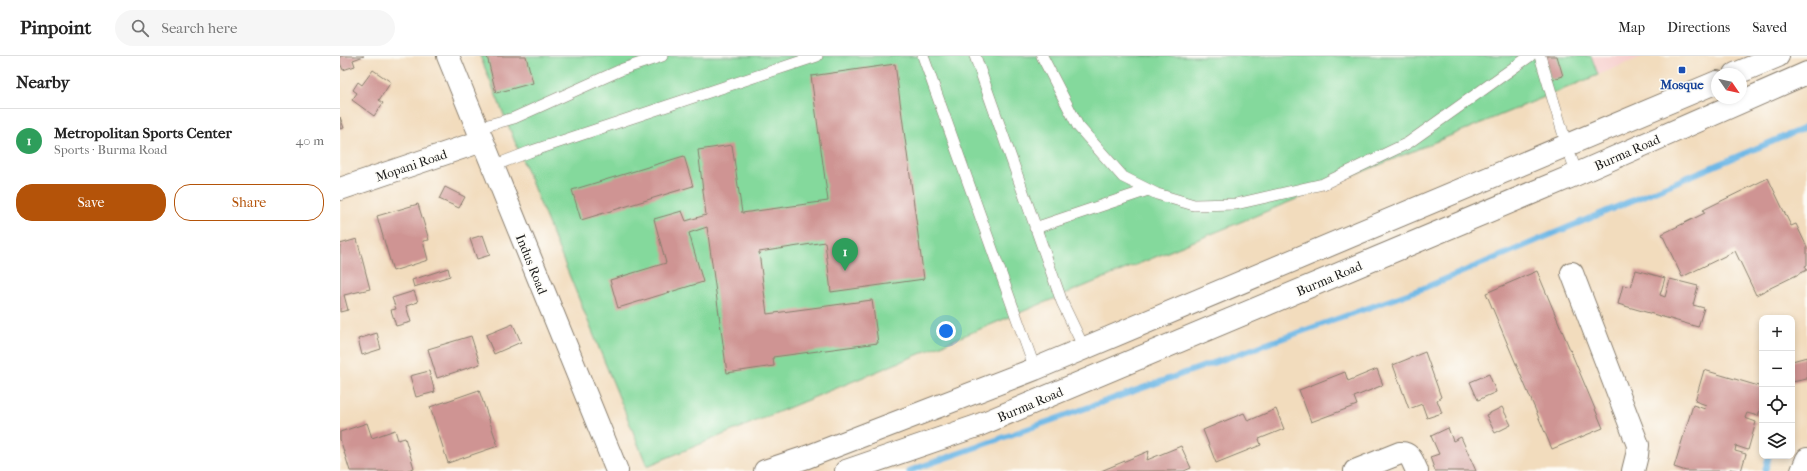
<!DOCTYPE html>
<meta charset="utf-8">
<style>
:root{--surface:#fff;--page:#f6f6f6;--text:#222;--muted:#767676;--line:#e0e0e0;--accent:#b45309}
body{margin:0;font-family:"IM FELL French Canon",serif;background:var(--page);color:var(--text)}
.controls{position:absolute;right:12px;bottom:12px;display:grid;overflow:hidden;border-radius:8px;box-shadow:0 2px 6px #0003}
.controls button{width:36px;height:36px;display:grid;place-items:center;padding:0;border:0;border-bottom:1px solid var(--line);background:var(--surface);color:var(--text);font:20px sans-serif}
.compass{position:absolute;left:1371px;top:12px;width:36px;height:36px;border-radius:50%;background:var(--surface);box-shadow:0 2px 6px #0003;rotate:124deg}
.you{position:absolute;left:606px;top:275px;width:14px;height:14px;margin:-10px;border:3px solid #fff;border-radius:50%;background:#1a73e8;box-shadow:0 0 0 6px #1a73e833}
.badge{display:grid;place-items:center;width:26px;height:26px;border-radius:50%;background:var(--accent);color:#fff;font-size:13px;font-weight:700}
.pin{position:absolute;translate:-50% -33px;filter:drop-shadow(0 1px 2px #0008)}
.pin::after{content:'';position:absolute;top:21px;width:14px;height:12px;background:inherit;clip-path:polygon(0 0,100% 0,50% 100%)}
.list{margin:0;padding:0;list-style:none}
h2{display:flex;justify-content:space-between;align-items:center;height:52px;margin:0;padding:0 16px;font-size:17px}
h2 small{font-size:13px;font-weight:400;color:var(--muted)}
.list li{display:grid;grid-template-columns:26px 1fr auto;gap:12px;align-items:center;box-sizing:border-box;height:64px;padding:0 16px;border-top:1px solid var(--line)}
.list b{display:block;font-size:15px;white-space:nowrap}
.list p{margin:0;font-size:13px;white-space:nowrap;color:var(--muted)}
.list em{font-size:13px;font-style:normal;color:var(--muted)}
.actions{display:flex;gap:8px;padding:12px 16px}
.actions a{flex:1;padding:9px 0;border:1px solid var(--accent);border-radius:16px;text-align:center;font-size:14px;color:var(--accent)}
.actions .main{background:var(--accent);color:#fff}
.icon{flex:none;width:22px;height:22px;fill:none;stroke:currentColor;stroke-width:2;stroke-linecap:round;stroke-linejoin:round}
.map{position:relative;flex:none;width:1467px;height:415px;overflow:hidden}
header{display:flex;align-items:center;gap:24px;box-sizing:border-box;height:56px;padding:0 20px;background:var(--surface);border-bottom:1px solid var(--line)}
header strong{font-size:19px}
nav{display:flex;gap:22px;margin-inline-start:auto;font-size:14px}
.search{width:280px;height:36px;background:var(--page);display:flex;align-items:center;gap:10px;box-sizing:border-box;padding:0 14px;border-radius:22px;color:var(--muted);font-size:15px}
main{display:flex}
aside{flex:1;background:var(--surface)}
.map>svg:first-child{display:block}
.built{fill:#f7d0ce}
.green{fill:#84d99c;stroke:#507a5c}
.lines{fill:none;stroke-linecap:round;stroke-linejoin:round}
.stream{stroke:#6eb8e6;stroke-width:6}
.building{fill:#cf9493}
.service-casing{stroke:#877c6c;stroke-width:12}
.minor-casing{stroke:#877c6c;stroke-width:24}
.tertiary-casing{stroke:#877c6c;stroke-width:24}
.secondary-casing{stroke:#877c6c;stroke-width:24}
.service{stroke:#fff;stroke-width:11}
.minor{stroke:#fff;stroke-width:22}
.tertiary{stroke:#fff;stroke-width:22}
.secondary{stroke:#fff;stroke-width:22}
.transit-dot{fill:#1a4fb4;stroke:#fdfcf7;stroke-width:1.5}
.labels{text-anchor:middle;stroke-width:3;stroke-linejoin:round;paint-order:stroke}
.transit-label{font-size:13px;font-weight:bold;fill:#164399;stroke:#fdfcf7}
.street-label{font-size:13px;fill:#1c1c1c;stroke:#fdfcf7}
</style>
<header>
<strong>Pinpoint</strong>
<div class="search"><svg class="icon" aria-label="search" viewBox="0 0 24 24"><circle cx="10" cy="10" r="6"/><path d="M15 15l6 6"/></svg>Search here</div>
<nav><a>Map</a><a>Directions</a><a>Saved</a></nav>
</header>
<main>
<aside>
<h2>Nearby<small></small></h2>
<ul class="list">
<li><span class="badge" style="background:#2e9e5b">1</span><div><b>Metropolitan Sports Center</b><p>Sports · Burma Road</p></div><em>40 m</em></li>
</ul>
<div class="actions"><a class="main">Save</a><a>Share</a></div>
</aside>
<div class="map">
<svg width="1467" height="415" viewBox="0 0 1467 415">
<rect width="100%" height="100%" fill="#fdfcf7"/>
<filter id="ink" filterUnits="userSpaceOnUse"><feTurbulence type="fractalNoise" baseFrequency=".025" numOctaves="2"/><feDisplacementMap in="SourceGraphic" scale="8" xChannelSelector="R" yChannelSelector="G"/><feConvolveMatrix kernelMatrix="1 2 1 2 8 2 1 2 1" color-interpolation-filters="sRGB"/></filter>
<filter id="wash" filterUnits="userSpaceOnUse"><feTurbulence type="fractalNoise" baseFrequency=".012" numOctaves="4" result="noise"/><feDisplacementMap in="SourceGraphic" scale="16" xChannelSelector="R" yChannelSelector="G"/><feGaussianBlur stdDeviation="0.9" result="paint"/><feColorMatrix in="noise" values="0 0 0 0 0 0 0 0 0 0 0 0 0 0 0 0 0 1.4 0 .05"/><feComposite in="paint" operator="in"/></filter>
<g filter="url(#wash)">
<rect width="100%" height="100%" fill="#f2dcbd"/>
<path class="built" d="M1251 0H1304L1258 19Z"/>
<path class="green" d="M140 0H1251L1258 19 307 410Z"/>
<g class="lines">
<path class="stream" d="M569 415 1084 232 1467 71
M1425 415 1429 400"/>
</g>
<g id="blocks">
<path class="building" d="M0 0H24L13 4 15 10 3 14 0 7Z
M147 0H186L193 27 156 37Z
M1204 0H1217L1223 20 1211 24Z
M555 8 584 223 491 236 485 186 419 196 427 258 532 244 538 287 433 301 434 310 387 317 367 171 349 177 363 226 278 252 270 224 326 207 314 163 342 155 346 165 366 159 358 94 392 89 402 157 488 145 471 20Z
M33 14 51 26 39 44 43 47 34 60 12 44 17 37 13 34 18 26 22 29Z
M0 61 4 72 0 73Z
M344 100 353 130 241 164 232 134Z
M1428 122 1451 170 1456 168 1467 191V209L1465 210 1467 214 1416 239 1395 195 1342 221 1322 178 1365 157 1363 154Z
M105 131 125 141 119 152 99 143Z
M78 148 89 184 83 185 88 204 53 215 37 160Z
M143 179 150 199 137 203 130 183Z
M17 183 30 233 4 239 8 254 0 256V188Z
M108 212 110 220 74 231 72 224Z
M1296 214 1325 222 1320 239 1325 241 1330 223 1358 230 1353 249 1364 252 1358 271 1278 248 1283 229 1291 231Z
M1197 215 1263 372 1212 393 1146 237Z
M74 235 78 246 66 250 71 266 56 270 51 254 56 253 52 242Z
M173 268 181 286 154 298 146 279Z
M37 277 41 293 22 299 18 283Z
M131 280 140 308 97 322 88 293Z
M1085 296 1101 341 1097 344 1102 357 1087 362 1082 348 1069 353 1053 309Z
M1467 301V323L1452 326V305Z
M1037 313 1043 329 1014 341 1017 349 971 366 959 334 1005 316 1008 325Z
M1364 314 1422 331V346L1418 360 1407 357 1405 362 1416 366 1408 394 1396 390 1395 395 1406 398 1401 415 1390 413 1389 415H1346L1334 411 1353 349 1365 353 1366 349 1355 345Z
M89 315 95 336 76 341 70 320Z
M1149 318 1156 336 1138 344 1130 326Z
M139 334 158 390 108 407 90 351Z
M1162 351 1171 369 1155 377 1146 359Z
M936 353 944 373 919 383 921 389 876 407 863 374 904 357 908 365Z
M27 367 32 382 55 374 58 384 65 382 74 412 65 415H10L0 383V376Z
M1108 372 1113 385 1121 381 1136 415H1095L1090 401 1099 398 1091 380Z
M841 390 851 412 844 415H761L809 395 807 404Z"/>
</g>
</g>
<g filter="url(#ink)">
<use href="#blocks" fill-opacity="0" stroke="#877c6c" stroke-width="1"/>
<g class="lines">
<defs>
<path id="service" d="M583 0 695 313
M635 0 722 246 744 292
M702 0 738 70 783 121 817 138 854 149 896 148 983 128 1068 87 1190 0
M1200 0 1227 90 1237 118
M137 72 174 62 283 13 322 0
M153 110 189 96 477 0
M695 172 808 134"/>
<path id="minor" d="M0 133 142 85
M1232 217 1298 389 1297 399 1293 415
M1015 415 1060 397C1071 396 1073 407 1077 415"/>
<path id="tertiary" d="M108 0 277 415
M1462 415 1467 403"/>
<path id="secondary" d="M1395 18 1438 0
M425 415 467 401 695 313 1377 26
M506 415 637 370 1237 118 1467 17"/>
</defs>
<use href="#service" class="service-casing"/>
<use href="#minor" class="minor-casing"/>
<use href="#tertiary" class="tertiary-casing"/>
<use href="#secondary" class="secondary-casing"/>
<use href="#service" class="service"/>
<use href="#minor" class="minor"/>
<use href="#tertiary" class="tertiary"/>
<use href="#secondary" class="secondary"/>
</g>
</g>
<rect class="transit-dot" x="1338" y="10" width="8" height="8" rx="2"/>
<g class="labels">
<g class="transit-label">
<text x="1342" y="33">Mosque</text>
</g>
<g class="street-label">
<text transform="translate(1287 96) rotate(-24)" y="5">Burma Road</text>
<text transform="translate(71 109) rotate(-19)" y="5">Mopani Road</text>
<text transform="translate(192 208) rotate(68)" y="5">Indus Road</text>
<text transform="translate(989 222) rotate(-23)" y="5">Burma Road</text>
<text transform="translate(690 348) rotate(-23)" y="5">Burma Road</text>
</g>
</g>
</svg>
<div class="controls">
<button>+</button>
<button>−</button>
<button><svg class="icon" aria-label="locate" viewBox="0 0 24 24"><circle cx="12" cy="12" r="6"/><path d="M12 2v4M12 18v4M2 12h4M18 12h4"/></svg></button>
<button><svg class="icon" aria-label="layers" viewBox="0 0 24 24"><path d="M12 4l9 5-9 5-9-5zM3 14l9 5 9-5"/></svg></button>
</div>
<svg class="compass" viewBox="-18 -18 36 36"><path d="M0-13l5 13h-10z" fill="#e53935"/><path d="M0 13l5-13h-10z" fill="#767676"/></svg>
<div class="you"></div>
<div class="pin badge" style="left:505px;top:215px;background:#2e9e5b">1</div>
</div>
</main>
